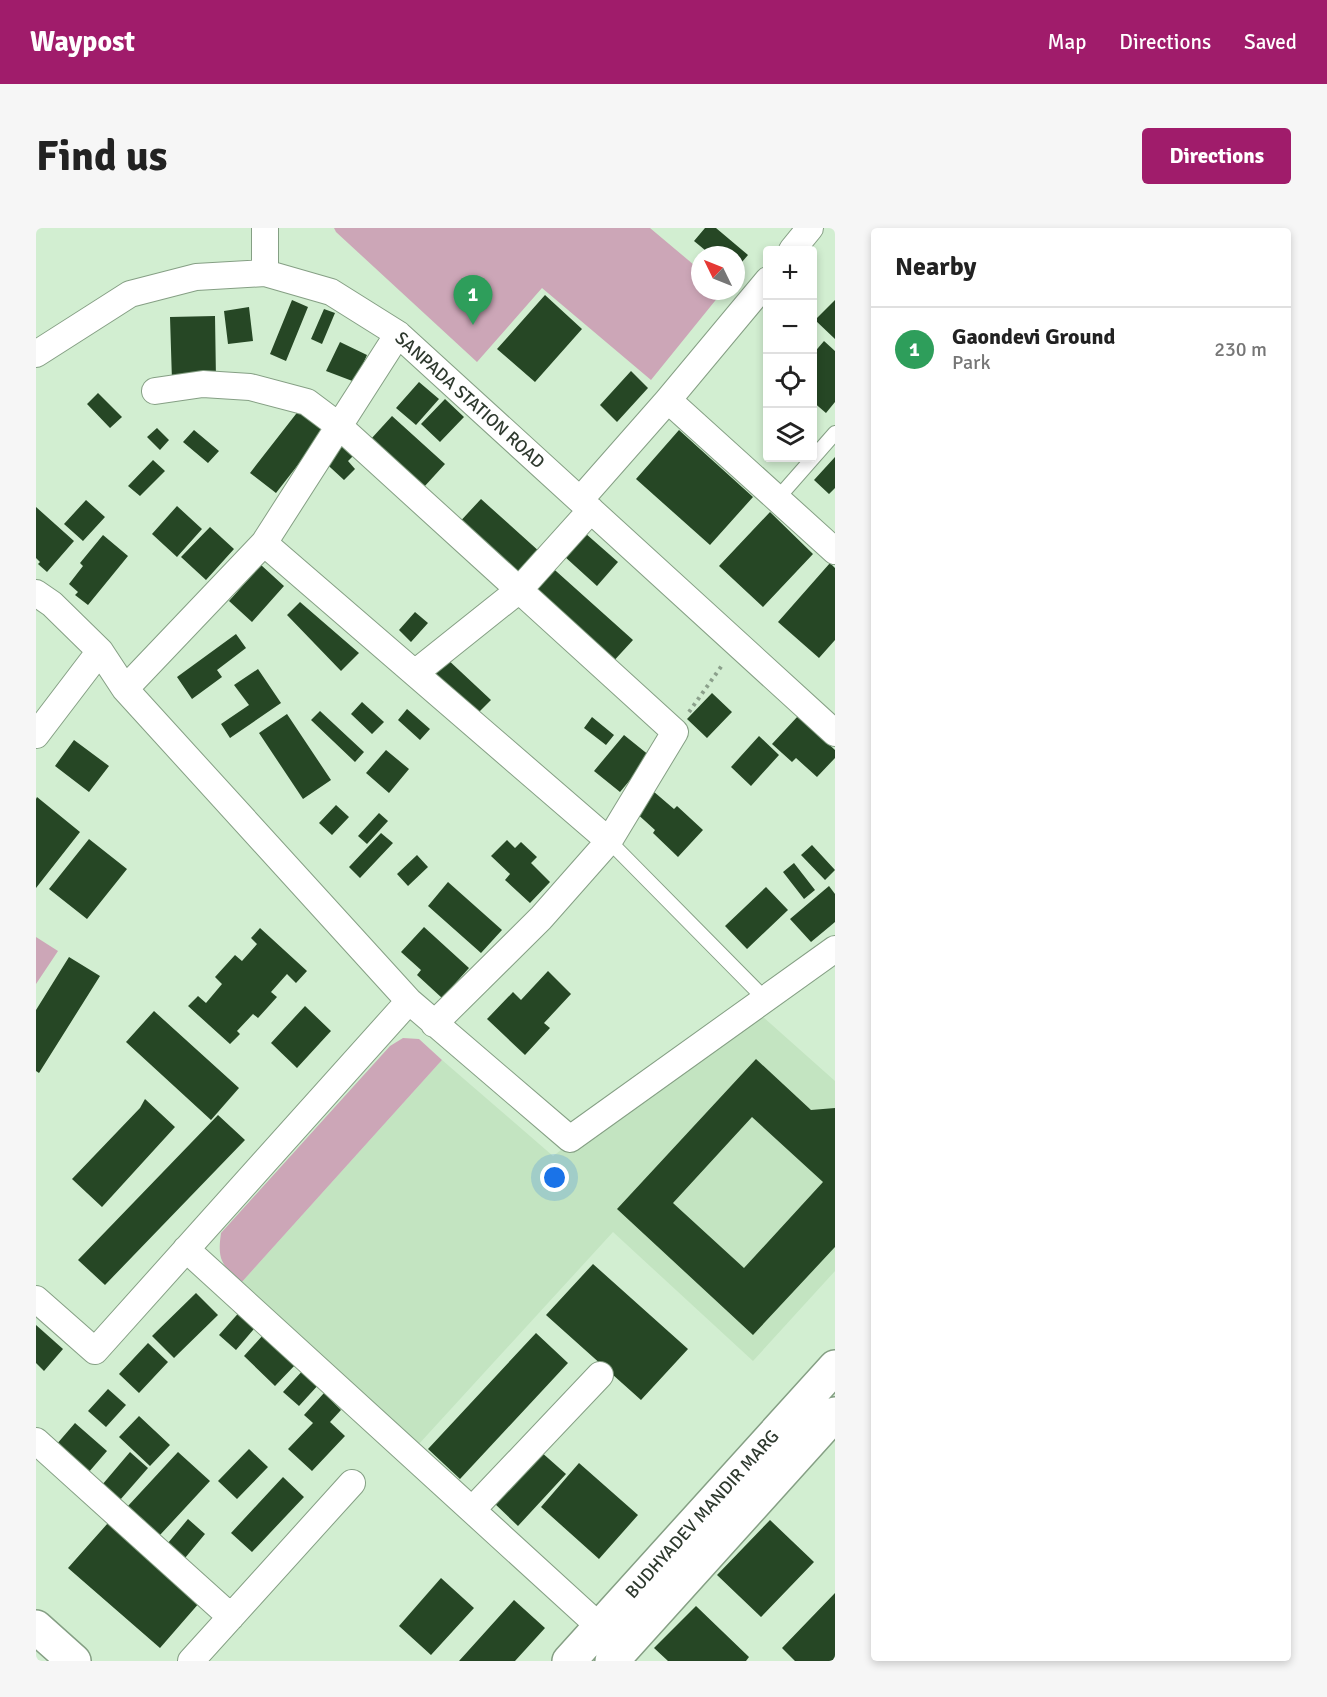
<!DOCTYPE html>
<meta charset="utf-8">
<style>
:root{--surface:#fff;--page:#f6f6f6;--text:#222;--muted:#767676;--line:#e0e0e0;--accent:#a01c6b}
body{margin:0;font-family:Signika,sans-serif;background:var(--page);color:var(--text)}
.controls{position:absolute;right:18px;top:18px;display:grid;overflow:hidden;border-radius:6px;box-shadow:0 3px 9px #0003}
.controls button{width:54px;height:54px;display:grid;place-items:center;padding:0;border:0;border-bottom:2px solid var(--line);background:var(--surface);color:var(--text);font:30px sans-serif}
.compass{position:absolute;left:655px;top:18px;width:54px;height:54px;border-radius:50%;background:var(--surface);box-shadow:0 3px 9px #0003;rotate:313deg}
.you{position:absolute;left:519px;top:950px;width:21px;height:21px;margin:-15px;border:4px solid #fff;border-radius:50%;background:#1a73e8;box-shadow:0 0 0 9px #1a73e833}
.badge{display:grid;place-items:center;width:39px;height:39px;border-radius:50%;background:var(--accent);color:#fff;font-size:20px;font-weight:700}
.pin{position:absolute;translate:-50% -50px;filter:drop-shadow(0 2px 3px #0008)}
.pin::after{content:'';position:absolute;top:32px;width:21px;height:18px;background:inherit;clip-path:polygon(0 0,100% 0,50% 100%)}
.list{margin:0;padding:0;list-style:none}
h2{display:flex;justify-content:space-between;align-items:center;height:78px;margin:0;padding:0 24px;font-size:26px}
h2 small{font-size:20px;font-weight:400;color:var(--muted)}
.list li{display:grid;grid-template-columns:39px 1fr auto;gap:18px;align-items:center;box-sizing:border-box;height:84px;padding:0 24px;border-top:2px solid var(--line)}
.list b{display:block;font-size:22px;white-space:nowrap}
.list p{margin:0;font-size:20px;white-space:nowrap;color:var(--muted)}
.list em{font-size:20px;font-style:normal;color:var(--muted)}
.icon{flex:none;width:33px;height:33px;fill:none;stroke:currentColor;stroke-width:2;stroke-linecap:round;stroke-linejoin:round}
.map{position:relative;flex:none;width:799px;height:1433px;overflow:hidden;border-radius:6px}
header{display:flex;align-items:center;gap:36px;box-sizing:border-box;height:84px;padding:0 30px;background:var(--accent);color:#fff}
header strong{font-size:28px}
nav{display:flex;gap:33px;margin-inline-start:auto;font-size:21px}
.intro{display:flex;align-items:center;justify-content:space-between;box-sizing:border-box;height:144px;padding:0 36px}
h1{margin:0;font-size:42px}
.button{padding:15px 27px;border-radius:6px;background:var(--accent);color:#fff;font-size:21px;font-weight:700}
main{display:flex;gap:36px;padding:0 36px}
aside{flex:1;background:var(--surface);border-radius:6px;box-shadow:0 3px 9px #0003}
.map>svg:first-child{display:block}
.built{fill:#c3e4c1}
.green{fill:#cca6b7}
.building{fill:#264725;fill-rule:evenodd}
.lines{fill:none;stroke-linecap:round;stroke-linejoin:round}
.lane-casing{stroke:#859f84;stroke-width:16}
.street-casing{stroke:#859f84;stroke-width:28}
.secondary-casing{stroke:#859f84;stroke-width:36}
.path{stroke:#8ba08b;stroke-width:4;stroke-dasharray:3 4.5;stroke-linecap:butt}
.lane{stroke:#fff;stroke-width:14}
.street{stroke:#fff;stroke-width:26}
.secondary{stroke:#fff;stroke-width:33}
.labels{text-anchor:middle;stroke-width:6;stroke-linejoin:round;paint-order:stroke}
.street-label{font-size:18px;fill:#2e392e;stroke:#fff}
</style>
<header>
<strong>Waypost</strong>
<nav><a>Map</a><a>Directions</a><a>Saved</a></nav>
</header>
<div class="intro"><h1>Find us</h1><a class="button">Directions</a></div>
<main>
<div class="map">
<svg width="799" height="1433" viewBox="0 0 799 1433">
<rect width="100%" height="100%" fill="#d2eed1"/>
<path class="built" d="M718 781 799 853V1043L717 1133 577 1004 382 1217 205 1055 406 832 517 928Z"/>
<path class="green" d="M298 0H614L664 42V63H687L615 152 506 60 441 134 300 4Z
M0 709 22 723 0 756Z
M367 810 383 811 406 832 205 1055C186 1036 181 1033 185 1005L354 818Z"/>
<path class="building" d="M669 0H680L712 27 700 41V27H675L658 13Z
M509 67 546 101 499 154 461 121Z
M256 72 272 79 250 133 234 126Z
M799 72V111L779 92Z
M213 79 217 113 192 116 188 83Z
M288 81 299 85 286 116 275 111Z
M179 88 180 152 136 153 134 89Z
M788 113 799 123V174L790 185 776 173V127Z
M304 114 331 127 319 154 290 143Z
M595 143 612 160 581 194 564 177Z
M383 154 403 171 380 197 360 180Z
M62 165 86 189 74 200 51 176Z
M409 171 428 189 404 214 385 196Z
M267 177 293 197 240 265 214 245Z
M356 188 409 236 388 259 335 211Z
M121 200 133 212 124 222 111 209Z
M158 202 183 223 172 235 147 214Z
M643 202 717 269 674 317 600 251Z
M304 207 321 224 312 233 319 241 308 252 283 229Z
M799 229V260L793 266 778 252Z
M117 232 129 243 104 268 92 258Z
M445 271 505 325 479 354 419 299Z
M50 272 69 289 47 313 28 296Z
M141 278 166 301 141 329 116 306Z
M0 279 38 313 11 344 2 336 4 334 0 330Z
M734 284 777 326 727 379 683 338Z
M174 299 198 321 170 352 145 329Z
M549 305 582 334 561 358 528 328Z
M67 307 92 328 52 377 39 367 42 364 33 356 47 338 44 335Z
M511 335 597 412 574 437 489 359Z
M794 335 799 340V412L783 430 742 394Z
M225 337 248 358 216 394 193 373Z
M264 374 323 425 305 443 251 387Z
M379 384 392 395 375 414 363 402Z
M200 406 210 420 181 442 186 449 156 471 141 449Z
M409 429 455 472 435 492 390 450Z
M222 441 245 475 194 510 185 496 213 477 198 457Z
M676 465 696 484 671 510 651 491Z
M326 474 348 494 336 506 315 486Z
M371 481 394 501 384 512 362 492Z
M284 483 328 524 319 534 275 492Z
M251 486 295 552 267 571 223 505Z
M762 488 799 522V530L781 549 760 530 756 534 736 516Z
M556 489 578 507 570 517 548 500Z
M588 507 614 528 584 564 558 543Z
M723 508 743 527 715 558 695 539Z
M38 512 73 538 53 564 19 538Z
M350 522 373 541 353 565 330 545Z
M617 563 638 581 641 578 667 602 642 629 617 605 619 602 598 583Z
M1 569 44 604 0 660V571Z
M300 577 313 589 296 607 283 595Z
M343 585 352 593 331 616 322 608Z
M345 605 357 615 324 650 313 639Z
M53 611 91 641 51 691 13 661Z
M471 612 479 620 485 614 501 629 495 635 514 654 494 675 469 652 474 646 455 628Z
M776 617 799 642 789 652 765 627Z
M381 627 392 639 372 658 361 646Z
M758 635 779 662 768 671 747 644Z
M412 654 466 702 445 725 392 678Z
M793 658 799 666V694L775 714 754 691Z
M730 659 752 682 711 721 689 698Z
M388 699 433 740 406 770 381 747 385 742 365 724Z
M224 700 271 743 260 755 251 746 235 764 241 769 222 790 217 786 201 803 204 806 194 816 152 778 162 768 170 775 186 756 179 749 199 727 206 733 221 716 215 710Z
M33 729 64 748 3 845 0 843V782Z
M512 743 535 766 508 795 514 800 489 827 451 791 477 764 485 772Z
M269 778 295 803 261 840 235 815Z
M118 783 203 860 175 892 90 814Z
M720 831 775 882 799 880V1019L717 1107 581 981ZM716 889 787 954 708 1040 637 975Z
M109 871 139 899 66 979 36 951 104 880Z
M182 887 209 912 69 1057 42 1032Z
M557 1036 652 1121 605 1172 510 1087Z
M160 1065 182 1087 138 1130 116 1108Z
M207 1080 223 1095 200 1122 183 1107Z
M0 1097 27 1121 8 1143 0 1135Z
M500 1105 532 1135 424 1251 392 1221Z
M228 1106 260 1136 239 1158 208 1128Z
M112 1115 132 1134 103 1165 83 1146Z
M269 1140 284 1155 263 1178 247 1164Z
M72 1161 90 1177 70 1199 52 1183Z
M288 1165 305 1182 294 1194 309 1208 276 1243 252 1221 277 1195 268 1187Z
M103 1188 134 1217 114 1238 83 1209Z
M39 1195 71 1223 52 1245 20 1217Z
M213 1221 232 1239 201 1271 182 1253Z
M504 1223 530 1246 482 1298 457 1274Z
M94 1224 112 1240 84 1272 66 1257Z
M142 1224 174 1253 124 1307 92 1278Z
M543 1235 602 1287 563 1331 505 1279Z
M247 1249 268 1269 216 1324 195 1305Z
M152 1291 169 1306 149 1330 132 1315Z
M734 1292 778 1334 725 1389 681 1347Z
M72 1295 164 1374 124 1420 32 1340Z
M405 1350 438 1380 395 1427 363 1398Z
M799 1365V1433H759L746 1420Z
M478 1372 509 1400 479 1433H423Z
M660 1378 713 1429 710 1433H632L618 1420Z"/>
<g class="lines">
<defs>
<path id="lane" d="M741 271 799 205
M573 613 729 771"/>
<path id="street" d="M756 22 774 0
M229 45V0
M0 126 94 66 160 49 229 45 295 64 362 106 799 505
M119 163 167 156 214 159 271 174 303 198 639 504 573 613 505 690 398 796
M632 172 799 323
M544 272 632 172 732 52
M228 315 573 613
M0 365 16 376 64 423 89 461 373 773 534 911 799 721
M379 445 483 362 555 282
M89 461 228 315 362 106
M0 507 64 423
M150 1021 564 1399
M0 1071 59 1123 373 773
M0 1213 195 1389
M436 1282 564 1147
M155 1433 316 1255"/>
<path id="secondary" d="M0 1399 38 1433
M533 1433 799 1139
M576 1433 799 1186"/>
</defs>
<use href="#lane" class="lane-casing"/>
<use href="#street" class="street-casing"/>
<use href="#secondary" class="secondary-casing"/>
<path class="path" d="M653 484 687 436"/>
<use href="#lane" class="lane"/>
<use href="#street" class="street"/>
<use href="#secondary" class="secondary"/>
</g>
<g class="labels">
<g class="street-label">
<text transform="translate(434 172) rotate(42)" y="6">SANPADA STATION ROAD</text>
<text transform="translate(666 1286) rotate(-48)" y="6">BUDHYADEV MANDIR MARG</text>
</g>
</g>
</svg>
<div class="controls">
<button>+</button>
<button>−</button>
<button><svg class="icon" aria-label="locate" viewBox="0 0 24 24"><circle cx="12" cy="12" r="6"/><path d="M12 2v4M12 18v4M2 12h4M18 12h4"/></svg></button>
<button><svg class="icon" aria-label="layers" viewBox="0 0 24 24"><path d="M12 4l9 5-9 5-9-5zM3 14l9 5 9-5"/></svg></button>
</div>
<svg class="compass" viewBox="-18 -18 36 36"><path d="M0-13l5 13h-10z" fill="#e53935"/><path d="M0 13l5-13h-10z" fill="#767676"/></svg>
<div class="you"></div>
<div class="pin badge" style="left:437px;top:97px;background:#2e9e5b">1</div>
</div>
<aside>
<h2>Nearby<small></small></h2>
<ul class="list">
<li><span class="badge" style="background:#2e9e5b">1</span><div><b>Gaondevi Ground</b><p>Park</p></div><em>230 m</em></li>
</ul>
</aside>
</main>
